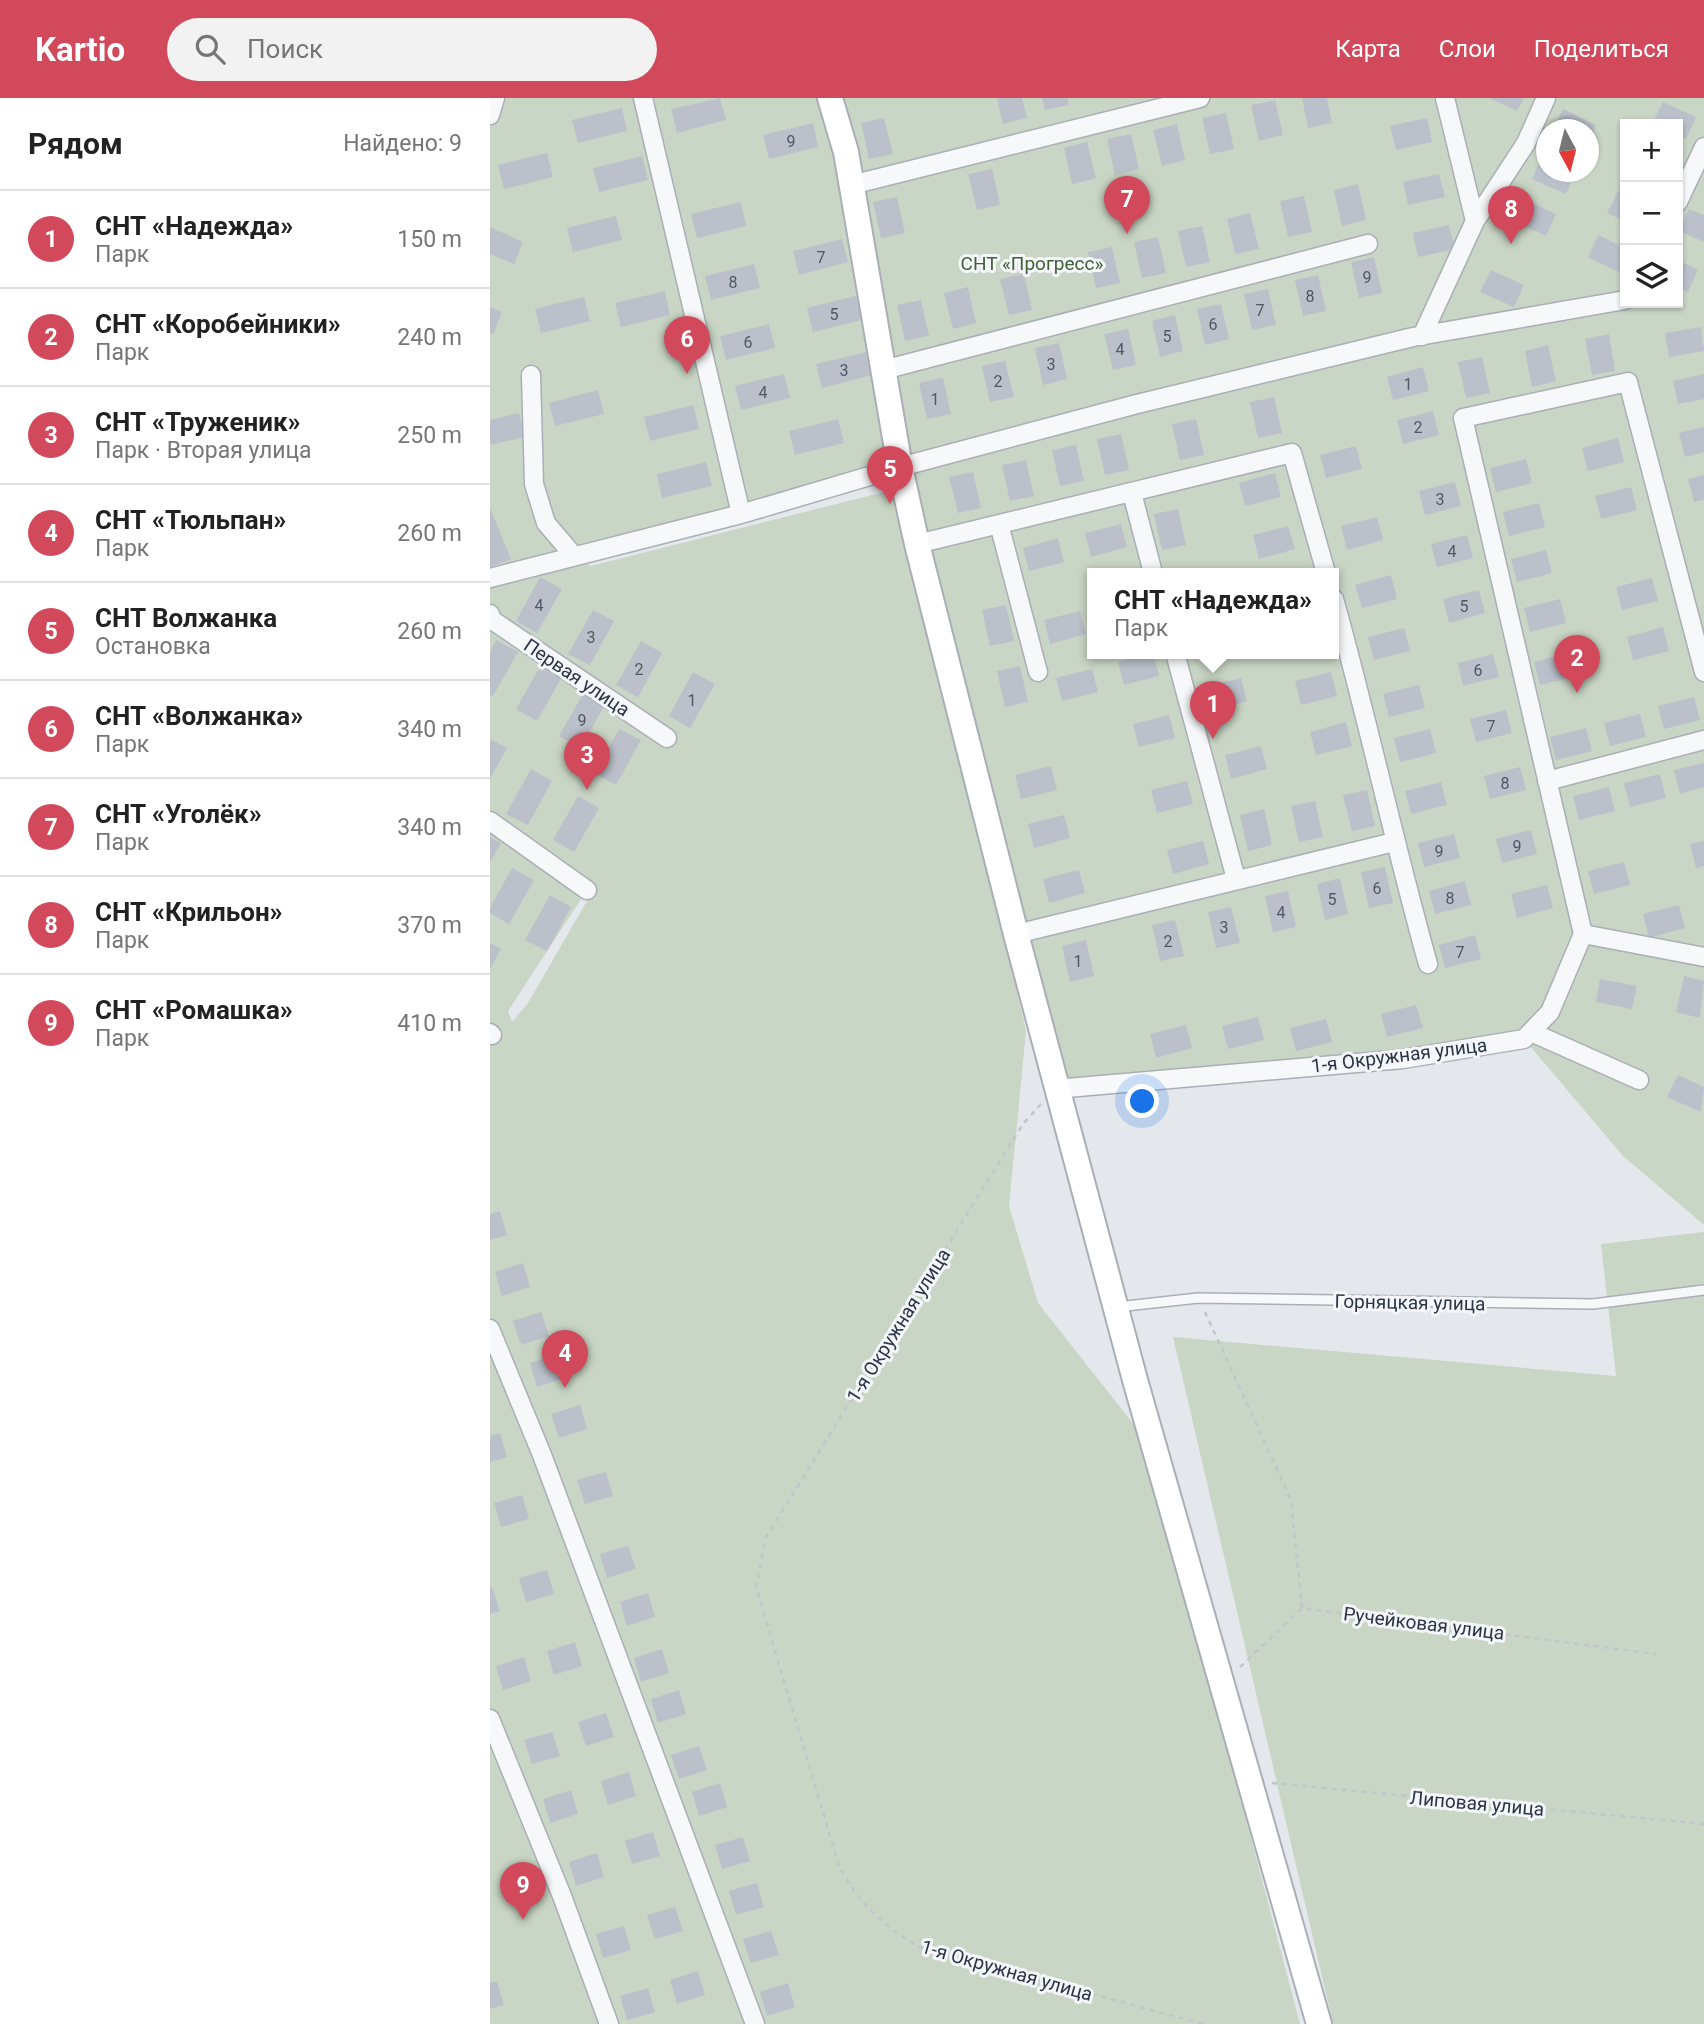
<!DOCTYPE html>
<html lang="ru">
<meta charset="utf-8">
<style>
:root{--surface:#fff;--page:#f2f2f2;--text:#222;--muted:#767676;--line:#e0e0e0;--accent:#d1495b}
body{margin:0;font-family:Roboto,sans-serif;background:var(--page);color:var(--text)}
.controls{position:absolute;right:21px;top:21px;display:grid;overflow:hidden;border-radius:0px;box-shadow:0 2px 5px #0004}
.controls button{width:63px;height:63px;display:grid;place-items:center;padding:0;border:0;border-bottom:2px solid var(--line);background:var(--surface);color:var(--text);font:35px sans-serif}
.compass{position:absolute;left:1046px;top:21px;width:63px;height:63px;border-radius:50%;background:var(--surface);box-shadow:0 2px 5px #0004;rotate:173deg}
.you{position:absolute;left:653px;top:1004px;width:24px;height:24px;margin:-18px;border:5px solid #fff;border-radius:50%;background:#1a73e8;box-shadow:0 0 0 10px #1a73e833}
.badge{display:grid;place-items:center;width:46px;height:46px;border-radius:50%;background:var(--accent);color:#fff;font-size:23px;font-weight:700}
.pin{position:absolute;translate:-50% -58px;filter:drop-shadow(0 2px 4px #0008)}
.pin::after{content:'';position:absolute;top:37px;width:24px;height:21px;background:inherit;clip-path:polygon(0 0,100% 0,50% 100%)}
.popup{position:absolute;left:597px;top:470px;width:252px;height:91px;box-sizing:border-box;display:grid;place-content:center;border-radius:0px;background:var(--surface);filter:drop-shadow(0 2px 5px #0005);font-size:23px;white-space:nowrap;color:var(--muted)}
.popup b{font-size:26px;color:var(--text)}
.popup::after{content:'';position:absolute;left:50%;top:100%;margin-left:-14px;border:14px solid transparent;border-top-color:var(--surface)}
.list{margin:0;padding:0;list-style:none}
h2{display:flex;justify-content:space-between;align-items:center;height:91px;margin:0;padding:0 28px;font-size:30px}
h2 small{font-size:23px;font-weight:400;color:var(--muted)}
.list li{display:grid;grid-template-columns:46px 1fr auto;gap:21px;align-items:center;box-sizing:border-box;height:98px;padding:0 28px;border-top:2px solid var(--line)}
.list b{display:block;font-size:26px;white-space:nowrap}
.list p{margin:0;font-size:23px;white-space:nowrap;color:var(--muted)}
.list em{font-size:23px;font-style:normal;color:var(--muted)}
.icon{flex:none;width:38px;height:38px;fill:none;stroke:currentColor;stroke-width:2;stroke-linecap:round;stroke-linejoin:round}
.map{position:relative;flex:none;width:1214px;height:1926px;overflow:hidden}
header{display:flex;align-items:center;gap:42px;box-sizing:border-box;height:98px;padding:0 35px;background:var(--accent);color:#fff}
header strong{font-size:33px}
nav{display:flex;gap:38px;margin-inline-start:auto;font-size:24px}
.search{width:490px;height:63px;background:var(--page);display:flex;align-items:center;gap:18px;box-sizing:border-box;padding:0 24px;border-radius:38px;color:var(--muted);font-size:26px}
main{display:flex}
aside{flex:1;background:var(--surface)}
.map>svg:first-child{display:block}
.green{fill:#c9d6c5;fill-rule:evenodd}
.building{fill:#bbc0ca}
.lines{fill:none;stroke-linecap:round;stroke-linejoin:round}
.lane-casing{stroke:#a9aeb7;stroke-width:12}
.street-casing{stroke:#a9aeb7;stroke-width:21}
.secondary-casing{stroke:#a9aeb7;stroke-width:28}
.path{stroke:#c2c5cb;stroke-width:2.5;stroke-dasharray:5 5;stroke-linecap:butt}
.lane{stroke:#f7f8fa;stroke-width:9}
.street{stroke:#f7f8fa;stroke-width:18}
.secondary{stroke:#fff;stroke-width:24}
.labels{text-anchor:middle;stroke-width:6;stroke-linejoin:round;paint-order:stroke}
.number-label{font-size:16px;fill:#4f5766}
.park-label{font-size:19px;fill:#3f6138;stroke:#f4f6f9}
.street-label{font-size:19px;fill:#2b3445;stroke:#f4f6f9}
</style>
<header>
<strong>Kartio</strong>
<div class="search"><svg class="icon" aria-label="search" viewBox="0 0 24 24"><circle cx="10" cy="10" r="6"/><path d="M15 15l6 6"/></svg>Поиск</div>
<nav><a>Карта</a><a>Слои</a><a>Поделиться</a></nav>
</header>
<main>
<aside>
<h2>Рядом<small>Найдено: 9</small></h2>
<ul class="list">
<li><span class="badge">1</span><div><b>СНТ «Надежда»</b><p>Парк</p></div><em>150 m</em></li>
<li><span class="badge">2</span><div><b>СНТ «Коробейники»</b><p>Парк</p></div><em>240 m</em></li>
<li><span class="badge">3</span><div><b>СНТ «Труженик»</b><p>Парк · Вторая улица</p></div><em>250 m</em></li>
<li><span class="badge">4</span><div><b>СНТ «Тюльпан»</b><p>Парк</p></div><em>260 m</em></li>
<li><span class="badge">5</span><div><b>СНТ Волжанка</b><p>Остановка</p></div><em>260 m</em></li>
<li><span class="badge">6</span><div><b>СНТ «Волжанка»</b><p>Парк</p></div><em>340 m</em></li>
<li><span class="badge">7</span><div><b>СНТ «Уголёк»</b><p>Парк</p></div><em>340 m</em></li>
<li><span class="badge">8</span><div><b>СНТ «Крильон»</b><p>Парк</p></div><em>370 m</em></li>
<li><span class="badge">9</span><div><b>СНТ «Ромашка»</b><p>Парк</p></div><em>410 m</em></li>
</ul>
</aside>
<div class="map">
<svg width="1214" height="1926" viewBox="0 0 1214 1926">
<rect width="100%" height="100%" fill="#e4e7ec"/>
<path class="green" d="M0 0H1214V1127L1133 1058 1034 941 565 991 410 369 84 458 101 468 406 391 482 692 536 933 519 1108 548 1205 656 1342 810 1926H0ZM1135 26H1188V205H1135ZM1056 32H1098V74H1056ZM602 475H844V555H602ZM97 792 101 796 38 905 22 924 18 913Z
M1214 1134V1926H843L683 1239 1126 1278 1111 1146Z"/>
<path class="building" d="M230 0 236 22 187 35 181 11Z
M507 0H532L537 20 513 26Z
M552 0H577L579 7 555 12Z
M812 0H837L842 25 818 30Z
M999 0H1034L1027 13Z
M785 2 793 37 769 43 761 7Z
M1173 4 1206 19 1196 41 1188 37V26H1162Z
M132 10 137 33 88 45 82 22Z
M1073 11 1106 27 1098 44V32H1063Z
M736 15 744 51 720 56 712 20Z
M394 20 403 56 379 61 371 25Z
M937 20 942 44 906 52 900 28Z
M323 25 328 49 279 61 273 37Z
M687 26 695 62 672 68 663 32Z
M641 36 649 71 625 77 617 41Z
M597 44 606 80 582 86 574 50Z
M57 55 63 79 14 91 8 67Z
M152 58 158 82 109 94 103 70Z
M1052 58 1056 60V74H1086L1076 96 1042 81Z
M502 71 510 107 487 112 478 76Z
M949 76 955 99 918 107 913 84Z
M868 86 876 122 852 128 844 92Z
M1128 93 1135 97V123L1117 115Z
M814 98 822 134 798 139 790 103Z
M407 99 415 135 391 140 383 104Z
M1032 100 1066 116 1056 138 1022 122Z
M251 104 256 128 207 140 201 116Z
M1199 111 1214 117V144L1189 133Z
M760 115 769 151 745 156 737 121Z
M126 118 132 142 83 154 77 130Z
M959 127 965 151 928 159 923 135Z
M712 128 720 164 696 169 688 133Z
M0 129 33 144 24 166 0 156Z
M1108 137 1135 150V166L1131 175 1098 159Z
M668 139 676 175 652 180 644 144Z
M352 141 358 164 309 177 303 153Z
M622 149 630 185 606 190 598 154Z
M884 159 892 195 869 200 861 164Z
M1188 162 1208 172 1198 194 1188 189Z
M264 166 270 190 221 202 215 178Z
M1001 172 1034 187 1024 209 990 194Z
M534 176 542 212 519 217 510 181Z
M828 177 836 213 813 218 805 182Z
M478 189 486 225 463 231 454 195Z
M778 191 786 227 762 232 754 196Z
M175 193 180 217 131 229 125 205Z
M366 198 372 222 323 234 317 210Z
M94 199 100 223 51 235 45 211Z
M431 202 439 238 415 243 407 207Z
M731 206 739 241 715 247 707 211Z
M0 209 12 214 3 236 0 235Z
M685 217 693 253 670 259 662 223Z
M279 226 285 250 236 262 230 238Z
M1211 229 1214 253 1179 259 1175 235Z
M638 231 646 267 623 272 614 236Z
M1119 236 1125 273 1102 277 1095 241Z
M569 245 577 281 553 287 545 250Z
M1058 247 1066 283 1042 289 1035 253Z
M376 254 382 277 332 290 326 266Z
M992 259 1000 295 976 300 968 264Z
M515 263 524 299 500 304 492 268Z
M933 269 939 293 903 302 897 279Z
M294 276 300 300 251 312 245 288Z
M1214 276V301L1188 306 1183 283Z
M453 280 461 316 437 321 429 285Z
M108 292 114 316 65 328 59 305Z
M784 299 792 335 768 340 760 304Z
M203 307 209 331 160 343 154 319Z
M943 313 949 337 913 346 907 322Z
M29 315 35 339 0 347V322Z
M348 321 354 345 305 357 299 333Z
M706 321 714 357 690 362 682 326Z
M1214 329V354L1195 359 1189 335Z
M631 336 639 372 615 377 607 341Z
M1128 340 1134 364 1098 373 1092 350Z
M586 347 594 383 570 388 562 352Z
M866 348 872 371 836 380 830 357Z
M1036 361 1042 385 1006 394 1000 370Z
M536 362 544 398 520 403 512 367Z
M216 364 222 388 172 400 167 376Z
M483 374 491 410 468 415 459 379Z
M785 375 791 399 755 408 749 385Z
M1214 377V402L1204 404 1198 381Z
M965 384 971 408 935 417 929 393Z
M1141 389 1147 412 1111 421 1105 398Z
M1049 405 1055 429 1019 438 1013 414Z
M0 410 21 461 0 469Z
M688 411 696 447 672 452 664 416Z
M887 419 893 442 857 452 851 428Z
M631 426 637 449 601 459 595 435Z
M798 428 805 451 769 461 763 437Z
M977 437 983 460 947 469 941 446Z
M568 440 574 464 539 473 533 450Z
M1056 452 1062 475 1027 484 1021 461Z
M901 477 907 501 872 510 865 487Z
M50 479 72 491 47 535 26 523Z
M1162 480 1168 503 1132 512 1126 489Z
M989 492 995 515 959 525 953 501Z
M1070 501 1076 525 1040 534 1034 510Z
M516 507 524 543 500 548 492 512Z
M103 512 124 523 100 567 78 556Z
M590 513 596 536 560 546 554 522Z
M1173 529 1179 553 1143 562 1137 539Z
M914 530 920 553 884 562 878 539Z
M6 542 28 554 3 598 0 597V554Z
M151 543 172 555 148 599 126 587Z
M1080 554 1086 578 1050 587 1044 564Z
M663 555 669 578 634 587 628 564Z
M1003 556 1009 579 973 588 968 565Z
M51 567 72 579 47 623 26 611Z
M530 568 538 604 515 609 507 573Z
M602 571 608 594 572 603 566 580Z
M203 574 225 586 200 630 179 618Z
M841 574 847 598 811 607 805 583Z
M751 580 757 603 722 613 715 589Z
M929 587 935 610 899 619 893 596Z
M94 594 115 606 91 650 69 638Z
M1204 599 1210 622 1174 631 1168 608Z
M1016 612 1022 635 986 644 980 621Z
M1150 616 1156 639 1120 648 1114 625Z
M679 617 685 640 649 649 643 626Z
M856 624 862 648 826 657 820 634Z
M1096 630 1102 653 1066 662 1060 639Z
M129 631 151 642 126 687 105 675Z
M940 631 946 655 910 664 904 640Z
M0 641 17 650 0 681Z
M771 648 777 671 741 681 735 657Z
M1214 665V689L1190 696 1184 672Z
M561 668 567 692 531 701 525 677Z
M1030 669 1036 692 1000 701 994 678Z
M41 671 62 683 38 727 16 716Z
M1170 676 1176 700 1140 709 1134 685Z
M697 683 703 706 667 715 661 692Z
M951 684 957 707 921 716 915 693Z
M1119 689 1125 713 1089 722 1083 698Z
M877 692 885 728 862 733 853 697Z
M88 698 109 710 84 754 63 742Z
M825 703 833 739 809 744 801 708Z
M774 711 782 747 758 753 750 717Z
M574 717 580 740 544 750 538 726Z
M1041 732 1047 756 1012 765 1006 741Z
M964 736 970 760 934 769 928 745Z
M0 739 11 745 0 764Z
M713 743 719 766 683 776 677 752Z
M1214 743V768L1206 770 1200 746Z
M1134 764 1140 787 1104 796 1098 773Z
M895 769 903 805 879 810 871 774Z
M22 770 44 782 19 826 0 815V810Z
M589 772 595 795 559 805 553 781Z
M850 780 858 816 835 822 827 786Z
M975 783 981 807 945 816 939 793Z
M1057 787 1063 810 1027 820 1021 796Z
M798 793 806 829 783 834 775 798Z
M60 797 81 809 57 853 35 842Z
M1189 807 1195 830 1159 840 1153 816Z
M741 809 750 845 726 850 718 814Z
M685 822 694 858 670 863 662 827Z
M985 837 991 861 955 870 949 847Z
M596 842 604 878 580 884 572 848Z
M0 845 11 851 0 871Z
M1194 878 1214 883 1210 920 1186 914Z
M1110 881 1147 888 1142 911 1106 904Z
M926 907 933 930 897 939 891 916Z
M768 919 774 942 738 951 732 928Z
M836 921 842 944 806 953 800 930Z
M696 927 702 950 666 960 660 936Z
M1188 977 1214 989 1211 1014 1177 999Z
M10 1113 17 1137 0 1142V1116Z
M33 1165 40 1189 12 1198 5 1174Z
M51 1214 59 1238 31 1247 23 1223Z
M68 1256 75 1280 47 1289 40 1265Z
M90 1307 97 1331 69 1340 61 1316Z
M10 1335 17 1359 0 1364V1338Z
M116 1374 123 1398 95 1406 87 1382Z
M32 1397 39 1421 11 1429 4 1405Z
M138 1448 146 1471 117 1480 110 1456Z
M57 1472 64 1496 36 1504 29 1480Z
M2 1489 10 1513 0 1516V1490Z
M158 1495 165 1519 137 1528 130 1504Z
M85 1544 92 1568 64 1577 57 1553Z
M172 1551 179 1575 151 1584 144 1560Z
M34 1559 41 1583 13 1592 6 1568Z
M189 1592 196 1616 168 1625 161 1601Z
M116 1615 124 1639 96 1648 88 1624Z
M62 1634 70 1658 42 1666 34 1642Z
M209 1648 217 1672 189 1681 181 1657Z
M139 1674 146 1698 118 1707 111 1683Z
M230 1685 237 1709 209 1718 202 1694Z
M81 1692 88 1716 60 1725 53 1701Z
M163 1734 170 1758 142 1766 135 1743Z
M253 1739 260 1763 232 1771 225 1747Z
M107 1755 114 1779 86 1788 79 1764Z
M267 1785 274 1809 246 1817 239 1793Z
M185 1809 193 1833 165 1841 157 1817Z
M134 1828 141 1852 113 1860 106 1836Z
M281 1833 289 1857 261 1865 253 1841Z
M208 1873 215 1897 187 1906 180 1882Z
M7 1883 14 1907 0 1911V1885Z
M298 1885 305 1909 277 1918 270 1894Z
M158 1890 165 1914 137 1922 130 1898Z"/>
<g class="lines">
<defs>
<path id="lane" d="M627 1209 708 1200 1103 1206 1214 1192"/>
<path id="street" d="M153 0 251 416
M955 0 985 123
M0 17 5 0
M361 87 710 0
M1188 104 1214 49
M932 238 985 123 1036 45 1056 0
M393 272 878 146
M41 277 44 386 56 425 84 458
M642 395 663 475
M509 426 548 574
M427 446 802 355 836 475
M0 480 251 416 410 369 647 306 923 239 1135 202
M844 501C878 622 904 745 938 866
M0 516 2 522 177 640
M685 555 746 781
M1057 683 1214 642
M0 723 97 792
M526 836 904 744
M1093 836 973 320 1138 284 1214 574
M1041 934 1149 982
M0 935 2 937
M565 991 913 961 1034 941 1060 914 1093 836 1214 859
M0 1231 52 1357 265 1926
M0 1621 72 1798 119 1926"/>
<path id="secondary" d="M340 0 356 54 410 369 427 446 526 836 645 1282 829 1926"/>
</defs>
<use href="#lane" class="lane-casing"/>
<use href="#street" class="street-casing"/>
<use href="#secondary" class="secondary-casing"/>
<path class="path" d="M551 1006 533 1026 276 1439 266 1489 349 1768C370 1807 391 1825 428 1849L713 1926
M715 1214 801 1402 812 1510
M750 1569 812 1510 1166 1556
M782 1685 1214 1726"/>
<use href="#lane" class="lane"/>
<use href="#street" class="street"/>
<use href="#secondary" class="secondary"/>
</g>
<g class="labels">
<g class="number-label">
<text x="301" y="49">9</text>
<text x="331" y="165">7</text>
<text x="877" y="185">9</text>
<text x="243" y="190">8</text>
<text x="820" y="204">8</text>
<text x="770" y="218">7</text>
<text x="344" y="222">5</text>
<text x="723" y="232">6</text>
<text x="677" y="244">5</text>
<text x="258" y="250">6</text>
<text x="630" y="257">4</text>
<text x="561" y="272">3</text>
<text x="354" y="278">3</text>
<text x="508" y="289">2</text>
<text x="918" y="292">1</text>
<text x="273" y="300">4</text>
<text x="445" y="307">1</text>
<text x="928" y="335">2</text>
<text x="950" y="407">3</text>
<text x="962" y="459">4</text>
<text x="49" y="513">4</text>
<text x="974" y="514">5</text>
<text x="101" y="545">3</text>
<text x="149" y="577">2</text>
<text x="988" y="578">6</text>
<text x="202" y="608">1</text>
<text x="92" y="628">9</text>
<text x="1001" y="634">7</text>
<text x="1015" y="691">8</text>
<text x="1027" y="754">9</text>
<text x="949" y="759">9</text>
<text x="887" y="796">6</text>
<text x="960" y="806">8</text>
<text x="842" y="807">5</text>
<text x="791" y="820">4</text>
<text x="734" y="835">3</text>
<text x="678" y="849">2</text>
<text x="970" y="860">7</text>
<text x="588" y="869">1</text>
</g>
<g class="park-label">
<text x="542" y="172">СНТ «Прогресс»</text>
</g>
<g class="street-label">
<text transform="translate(87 579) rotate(34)" y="7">Первая улица</text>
<text transform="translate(909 957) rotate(-7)" y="7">1-я Окружная улица</text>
<text transform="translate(920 1204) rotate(1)" y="7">Горняцкая улица</text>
<text transform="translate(408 1227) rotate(-58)" y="7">1-я Окружная улица</text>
<text transform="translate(934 1525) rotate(7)" y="7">Ручейковая улица</text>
<text transform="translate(987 1705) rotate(5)" y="7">Липовая улица</text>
<text transform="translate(517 1872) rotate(16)" y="7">1-я Окружная улица</text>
</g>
</g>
</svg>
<div class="controls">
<button>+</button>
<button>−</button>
<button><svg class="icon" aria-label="layers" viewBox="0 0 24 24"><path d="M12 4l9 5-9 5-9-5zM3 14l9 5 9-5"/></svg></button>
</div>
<svg class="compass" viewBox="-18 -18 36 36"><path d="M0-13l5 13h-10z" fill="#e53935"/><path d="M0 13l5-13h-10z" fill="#767676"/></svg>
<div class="you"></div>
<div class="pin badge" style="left:723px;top:641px">1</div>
<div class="popup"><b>СНТ «Надежда»</b>Парк</div>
<div class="pin badge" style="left:1087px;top:595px">2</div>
<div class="pin badge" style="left:97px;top:692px">3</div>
<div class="pin badge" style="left:75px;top:1290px">4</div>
<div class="pin badge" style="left:400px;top:406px">5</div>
<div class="pin badge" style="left:197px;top:276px">6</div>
<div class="pin badge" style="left:637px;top:136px">7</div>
<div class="pin badge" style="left:1021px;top:146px">8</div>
<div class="pin badge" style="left:33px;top:1822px">9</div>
</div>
</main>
